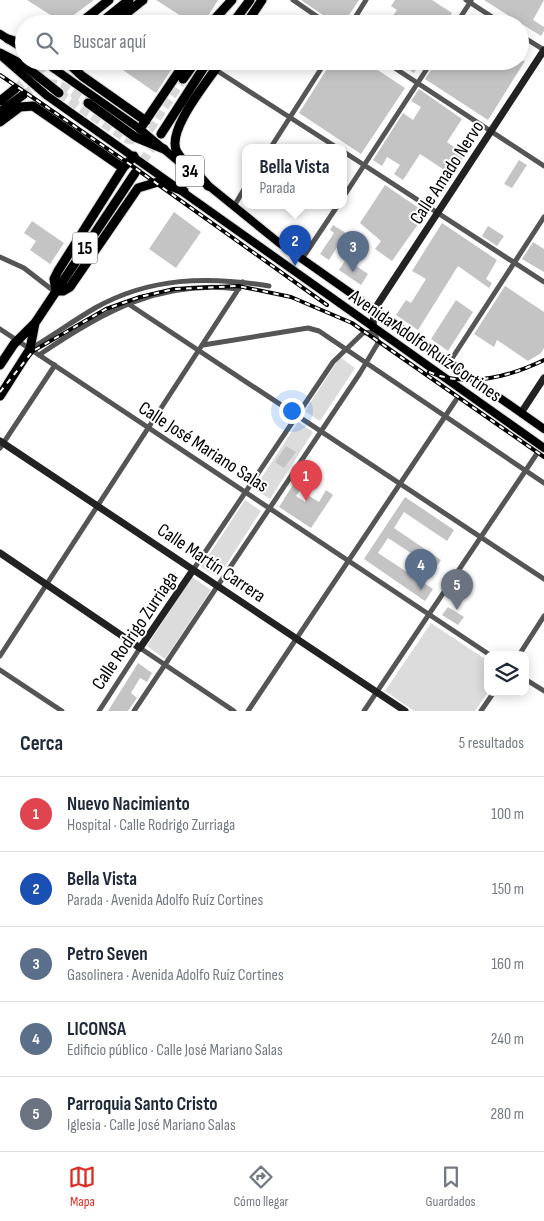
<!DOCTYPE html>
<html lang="es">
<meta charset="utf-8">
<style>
:root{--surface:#fff;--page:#f6f6f7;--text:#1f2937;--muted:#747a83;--line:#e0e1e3;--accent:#d93025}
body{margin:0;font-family:"Sofia Sans Condensed",sans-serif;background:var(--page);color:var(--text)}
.controls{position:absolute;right:15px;bottom:15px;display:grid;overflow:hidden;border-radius:10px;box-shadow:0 2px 12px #0003}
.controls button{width:45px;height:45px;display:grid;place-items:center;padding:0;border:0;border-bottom:1px solid var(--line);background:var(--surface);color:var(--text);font:25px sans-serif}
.you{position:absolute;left:291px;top:410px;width:18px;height:18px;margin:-12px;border:4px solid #fff;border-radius:50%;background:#1a73e8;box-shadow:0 0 0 8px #1a73e833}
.badge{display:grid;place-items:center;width:32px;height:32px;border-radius:50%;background:var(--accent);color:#fff;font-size:16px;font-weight:700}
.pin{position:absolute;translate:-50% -41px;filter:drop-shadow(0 1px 2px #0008)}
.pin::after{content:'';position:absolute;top:26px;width:18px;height:15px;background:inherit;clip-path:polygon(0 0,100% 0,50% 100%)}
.popup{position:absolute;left:242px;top:144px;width:105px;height:65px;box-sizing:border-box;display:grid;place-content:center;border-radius:10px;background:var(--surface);filter:drop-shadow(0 1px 4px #0005);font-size:16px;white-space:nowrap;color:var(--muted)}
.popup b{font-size:19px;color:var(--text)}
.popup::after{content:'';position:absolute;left:50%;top:100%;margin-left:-10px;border:10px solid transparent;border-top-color:var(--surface)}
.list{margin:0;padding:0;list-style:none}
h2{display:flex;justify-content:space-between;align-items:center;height:65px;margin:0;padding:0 20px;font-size:21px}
h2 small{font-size:16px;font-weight:400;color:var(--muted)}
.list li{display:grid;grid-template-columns:32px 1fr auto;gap:15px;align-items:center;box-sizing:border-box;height:75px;padding:0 20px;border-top:1px solid var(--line)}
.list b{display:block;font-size:19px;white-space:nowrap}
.list p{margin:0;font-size:16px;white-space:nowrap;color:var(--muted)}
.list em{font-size:16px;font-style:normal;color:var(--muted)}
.icon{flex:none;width:28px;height:28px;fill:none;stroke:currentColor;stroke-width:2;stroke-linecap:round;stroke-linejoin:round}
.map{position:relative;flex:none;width:544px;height:711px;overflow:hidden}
.search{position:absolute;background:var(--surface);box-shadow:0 2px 12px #0003;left:15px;right:15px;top:15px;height:55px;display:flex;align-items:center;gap:12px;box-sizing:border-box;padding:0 18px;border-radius:28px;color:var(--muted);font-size:19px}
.sheet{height:440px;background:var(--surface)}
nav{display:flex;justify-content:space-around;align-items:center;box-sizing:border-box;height:70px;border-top:1px solid var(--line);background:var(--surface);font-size:14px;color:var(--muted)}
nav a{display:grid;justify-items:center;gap:2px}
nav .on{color:var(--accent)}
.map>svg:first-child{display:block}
.green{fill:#dcdcdc}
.building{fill:#c4c4c4}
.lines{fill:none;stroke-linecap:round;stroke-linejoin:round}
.highway-tunnel{stroke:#d9d9d9;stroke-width:9;stroke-dasharray:9 4.5;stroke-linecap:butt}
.primary-casing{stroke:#dbdbdb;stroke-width:10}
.highway-casing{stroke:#dbdbdb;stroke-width:11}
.street{stroke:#555;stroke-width:5}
.secondary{stroke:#222;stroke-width:7}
.primary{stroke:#000;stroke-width:8}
.highway{stroke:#000;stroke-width:9}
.rail-casing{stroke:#000;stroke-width:4}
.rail{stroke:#fff;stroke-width:2;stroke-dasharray:5.5;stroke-linecap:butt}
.labels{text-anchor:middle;stroke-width:4;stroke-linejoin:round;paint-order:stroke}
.shield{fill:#fff;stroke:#4c4c4c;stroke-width:1}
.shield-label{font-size:18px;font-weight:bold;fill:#000}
.street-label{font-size:19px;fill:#000;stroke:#fff}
</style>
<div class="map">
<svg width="544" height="711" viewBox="0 0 544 711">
<rect width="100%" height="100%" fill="#fff"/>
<path class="green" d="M340 357 355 368 320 421 305 411Z
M298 422 313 432 270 499 254 489Z
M245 500 261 511 218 577 201 567Z
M192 577 211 590 165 659 147 646Z
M431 623 488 661V692L475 711H414L385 691Z"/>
<path class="building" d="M27 0H94L63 23Z
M156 0H218L203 24H177L181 16Z
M301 0H359L343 24H336Z
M395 0H432L452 13 445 24H387L397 10 391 6Z
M484 0H544L533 20 544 27V31L541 36Z
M110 61H177L156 93Z
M332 61H364L405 88 361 154 299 113Z
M397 61H421L414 73Z
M437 61H525L488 120 425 79Z
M419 89 462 119 447 142 465 155 452 175 420 154 403 180 394 174 400 165 387 157 382 166 373 160 403 113 413 120 421 107 411 101Z
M519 160 527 165 512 188 504 184Z
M385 185 426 213 392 261 375 249 381 241 360 223Z
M174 212 201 232 176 268 149 249Z
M32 221 64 243 50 264 30 250 36 241 24 233Z
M442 223 497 260 486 279 492 283 489 288 458 266 418 330 396 315 406 300 411 303 426 279 412 271Z
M333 225 346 233 329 260 320 254 334 233 330 230Z
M488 226 504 236 497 246 482 236Z
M533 242 544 249V272L522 259Z
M346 259 368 274 361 285 339 270Z
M505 286 544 312V348L541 353 528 361 497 340 494 347 474 334Z
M456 300 473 312 448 351 431 339Z
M286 446 296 452 284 468 275 462Z
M296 480 304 485 296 496 305 502 309 496 319 502 326 490 333 495 311 528 279 507Z
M405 497 454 530 447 541 404 512 394 528 441 560 435 569 388 538 378 553 433 589 425 601 364 559Z
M448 607 464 617 458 625 442 615Z
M138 663 152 673 147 682 140 678 131 693 137 698 128 711H108Z"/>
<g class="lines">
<path class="highway-tunnel" d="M15 89 51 61
M59 93 127 139 135 140 150 129 183 79
M23 95C54 75 59 84 88 103
M135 173 157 140"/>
<defs>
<path id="primary" d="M0 34 24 49
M0 55 46 95 544 448
M43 61 140 129 185 167
M204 182 278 242 544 429"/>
<path id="highway" d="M79 24 109 0
M99 24 129 0
M113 24 143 0
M210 24 232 0
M232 24 250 0
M246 24 262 0
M8 39 24 44
M0 53 25 66 59 93
M66 61 82 76 146 121
M54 68 65 61
M183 79 196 61
M0 101 15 89
M88 103 135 137 164 149
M0 112 23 95
M0 122 20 107 33 106 123 168
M140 129 186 61
M161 134 208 61
M134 156 123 168 58 271 54 279 56 291H63L70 287 138 188 158 182 184 191
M208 186C199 173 184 165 177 152 165 131 209 80 221 61
M0 365 14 344 35 323 135 173
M0 396 30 349 35 323"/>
</defs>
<use href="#primary" class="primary-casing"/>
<use href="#highway" class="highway-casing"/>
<path class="street" d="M293 0 328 24
M466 0 503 24
M351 24 366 0
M456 24 471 1
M520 35 544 50
M384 61 544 166
M216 70 336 147
M271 147 326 61
M344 152 544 282
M344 196 432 61
M234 206 246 186
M0 257 24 268 55 292
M302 259 338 205
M127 303 544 579
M0 329 490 655
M203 345 308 328 319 331 544 483
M30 349C52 336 73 321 95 308 150 277 208 276 269 286
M39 355C102 312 160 279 239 289
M449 363 544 217
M0 448 55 365
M193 570 333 362 363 333 374 332
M519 655 544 616
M0 656 243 282
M0 670 62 711
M525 679 544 691
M99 711 140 648 234 711
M134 711 360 373 378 343 373 328
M248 711 456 400
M364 711 536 455
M481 711 494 692"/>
<path class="secondary" d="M373 328 374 310 544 50
M521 413 544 378
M0 441 405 711
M0 553 140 648 193 570"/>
<use href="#primary" class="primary"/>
<use href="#highway" class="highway"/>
<defs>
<path id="rail" d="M0 75 128 163 327 305
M429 372C467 388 509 377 544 360
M0 392 33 351 106 309 140 297 174 289 238 286 291 297 352 323 544 457"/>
</defs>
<use href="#rail" class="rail-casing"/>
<use href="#rail" class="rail"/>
</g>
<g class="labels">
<g class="shield">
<rect x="176" y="155.5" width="28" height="31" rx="4"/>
<rect x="72.5" y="232.5" width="25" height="31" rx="4"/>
</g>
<g class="shield-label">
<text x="190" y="177">34</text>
<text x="85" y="254">15</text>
</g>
<g class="street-label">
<text transform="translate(446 172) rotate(-57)" y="7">Calle Amado Nervo</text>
<text transform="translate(426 345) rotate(35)" y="7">Avenida Adolfo Ruíz Cortines</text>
<text transform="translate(204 446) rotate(33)" y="7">Calle José Mariano Salas</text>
<text transform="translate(212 562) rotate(34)" y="7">Calle Martín Carrera</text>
<text transform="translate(134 630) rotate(-56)" y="7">Calle Rodrigo Zurriaga</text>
</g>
</g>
</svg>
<div class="controls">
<button><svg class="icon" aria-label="layers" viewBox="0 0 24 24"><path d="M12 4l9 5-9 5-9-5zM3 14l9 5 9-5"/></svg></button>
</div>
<div class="you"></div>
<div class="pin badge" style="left:306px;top:501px;background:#e0444e">1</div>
<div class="pin badge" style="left:295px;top:266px;background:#1a4fb4">2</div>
<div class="popup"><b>Bella Vista</b>Parada</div>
<div class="pin badge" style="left:353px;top:272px;background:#5c6f8a">3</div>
<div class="pin badge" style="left:421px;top:590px;background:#5c6f8a">4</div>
<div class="pin badge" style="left:457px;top:610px;background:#6b7280">5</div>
<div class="search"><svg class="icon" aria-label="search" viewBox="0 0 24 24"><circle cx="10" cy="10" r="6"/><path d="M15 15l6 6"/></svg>Buscar aquí</div>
</div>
<section class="sheet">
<h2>Cerca<small>5 resultados</small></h2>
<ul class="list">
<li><span class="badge" style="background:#e0444e">1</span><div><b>Nuevo Nacimiento</b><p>Hospital · Calle Rodrigo Zurriaga</p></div><em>100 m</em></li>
<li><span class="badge" style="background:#1a4fb4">2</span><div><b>Bella Vista</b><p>Parada · Avenida Adolfo Ruíz Cortines</p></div><em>150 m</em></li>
<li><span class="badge" style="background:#5c6f8a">3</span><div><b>Petro Seven</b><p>Gasolinera · Avenida Adolfo Ruíz Cortines</p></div><em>160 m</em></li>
<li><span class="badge" style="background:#5c6f8a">4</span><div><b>LICONSA</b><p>Edificio público · Calle José Mariano Salas</p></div><em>240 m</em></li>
<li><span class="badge" style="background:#6b7280">5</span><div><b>Parroquia Santo Cristo</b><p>Iglesia · Calle José Mariano Salas</p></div><em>280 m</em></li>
</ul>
</section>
<nav>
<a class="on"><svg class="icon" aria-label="map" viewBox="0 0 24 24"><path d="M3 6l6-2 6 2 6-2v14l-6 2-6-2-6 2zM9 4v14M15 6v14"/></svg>Mapa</a>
<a><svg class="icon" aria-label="directions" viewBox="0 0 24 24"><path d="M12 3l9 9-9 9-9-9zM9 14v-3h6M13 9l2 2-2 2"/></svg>Cómo llegar</a>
<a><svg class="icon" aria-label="saved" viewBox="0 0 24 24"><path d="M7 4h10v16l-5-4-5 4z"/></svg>Guardados</a>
</nav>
